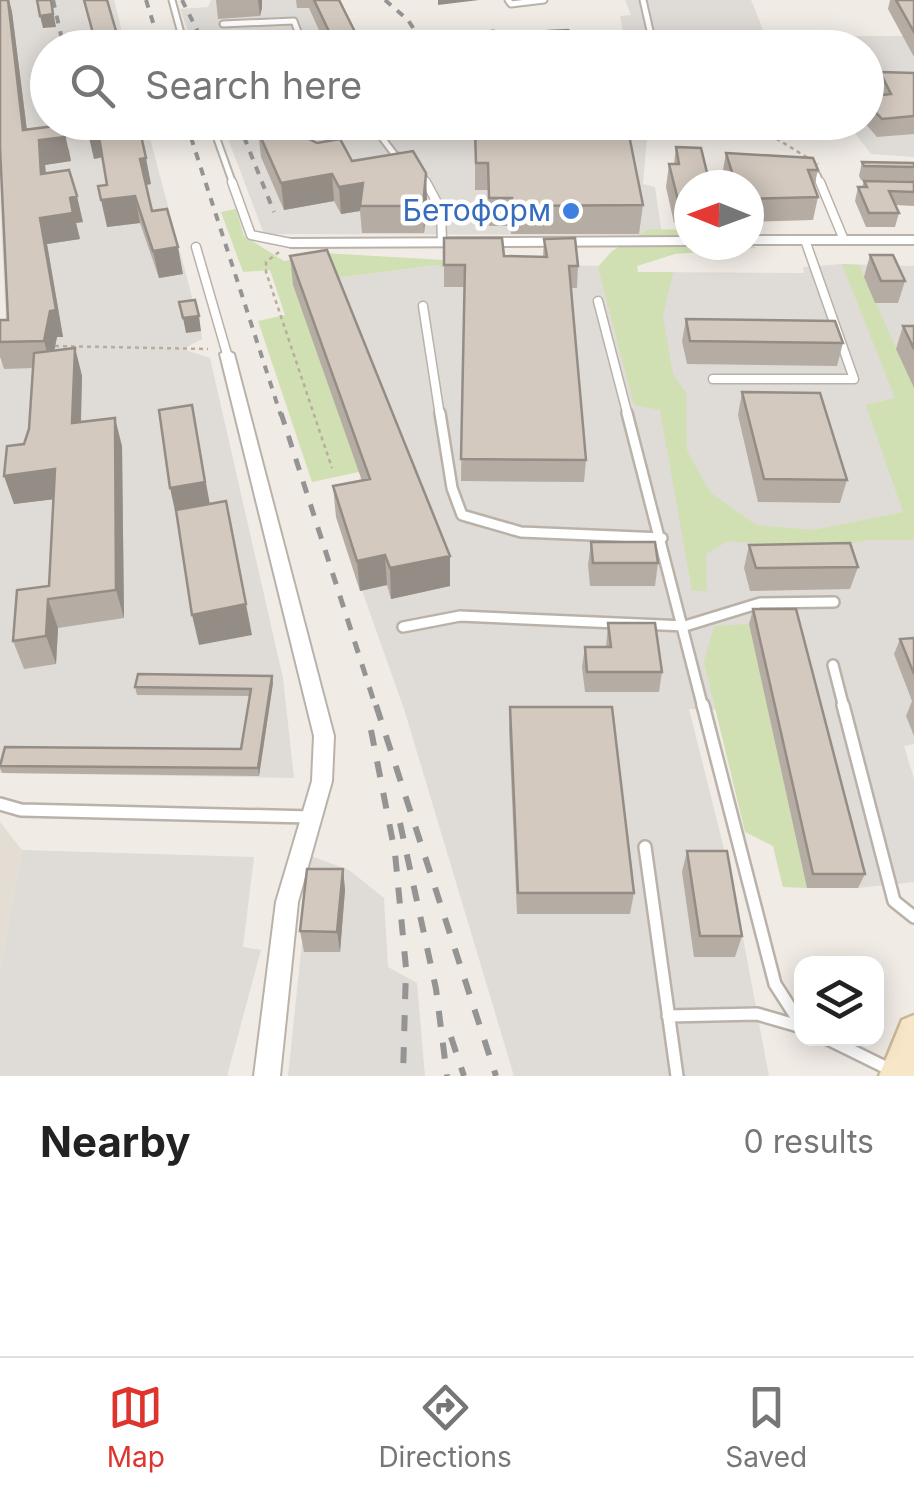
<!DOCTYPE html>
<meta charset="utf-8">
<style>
:root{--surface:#fff;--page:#f2f2f2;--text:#222;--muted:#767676;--line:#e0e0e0;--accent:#df342d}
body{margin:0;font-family:Inter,sans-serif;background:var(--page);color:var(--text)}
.controls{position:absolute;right:30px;bottom:30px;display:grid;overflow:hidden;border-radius:20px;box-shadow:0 5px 25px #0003}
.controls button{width:90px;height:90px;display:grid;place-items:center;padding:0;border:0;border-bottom:2px solid var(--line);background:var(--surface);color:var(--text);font:50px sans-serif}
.compass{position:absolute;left:674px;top:170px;width:90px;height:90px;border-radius:50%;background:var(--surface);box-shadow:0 5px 25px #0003;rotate:271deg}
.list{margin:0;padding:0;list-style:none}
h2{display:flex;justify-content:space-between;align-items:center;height:130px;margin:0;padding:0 40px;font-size:42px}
h2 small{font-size:32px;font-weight:400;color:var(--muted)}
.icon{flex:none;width:55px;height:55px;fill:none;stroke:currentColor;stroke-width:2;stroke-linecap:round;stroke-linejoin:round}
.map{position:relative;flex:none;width:914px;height:1076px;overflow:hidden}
.search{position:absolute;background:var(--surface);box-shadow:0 5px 25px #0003;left:30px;right:30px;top:30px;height:110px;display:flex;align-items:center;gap:25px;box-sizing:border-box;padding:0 35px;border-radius:55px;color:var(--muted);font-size:38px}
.sheet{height:280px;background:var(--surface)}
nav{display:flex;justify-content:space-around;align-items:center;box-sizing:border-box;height:140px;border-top:2px solid var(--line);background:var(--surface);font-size:28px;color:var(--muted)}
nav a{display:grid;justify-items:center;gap:5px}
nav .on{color:var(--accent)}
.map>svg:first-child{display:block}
.residential{fill:#e3ddd4}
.industrial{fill:#dfdbd7}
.green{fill:#d0e0b2}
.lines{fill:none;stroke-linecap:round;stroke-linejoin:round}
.lane-far3-casing{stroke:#bab2a9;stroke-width:9}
.lane-far2-casing{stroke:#bab2a9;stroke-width:11}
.lane-far1-casing{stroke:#bab2a9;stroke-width:14}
.lane-casing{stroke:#bab2a9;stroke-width:16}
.street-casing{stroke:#bab2a9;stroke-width:4}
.secondary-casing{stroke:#cab89a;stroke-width:5}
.path{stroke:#baac9c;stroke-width:2.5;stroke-dasharray:4 4;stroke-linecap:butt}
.lane-far3{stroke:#fff;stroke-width:5}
.lane-far2{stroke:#fff;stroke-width:8}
.lane-far1{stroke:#fff;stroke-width:9}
.lane{stroke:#fff;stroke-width:11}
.street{fill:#fff;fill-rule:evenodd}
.secondary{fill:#f7e6c8;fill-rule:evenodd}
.rail-far2{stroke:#949494;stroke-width:4;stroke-dasharray:8 8;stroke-linecap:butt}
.rail-far1{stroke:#949494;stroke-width:5;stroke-dasharray:12 12;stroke-linecap:butt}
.rail{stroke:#949494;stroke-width:6;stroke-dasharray:16 16;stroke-linecap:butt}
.wall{fill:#b5ada4}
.shaded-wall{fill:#948d86}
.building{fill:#d3c9bf;stroke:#948d86;stroke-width:2.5}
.shop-dot{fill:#3f7fe0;stroke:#fff;stroke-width:4}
.labels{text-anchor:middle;stroke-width:9;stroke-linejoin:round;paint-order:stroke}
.far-shop-label{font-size:30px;fill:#366cbe;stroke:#fff;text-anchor:end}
</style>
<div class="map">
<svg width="914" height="1076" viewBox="0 0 914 1076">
<rect width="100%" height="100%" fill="#f0ebe5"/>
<path class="residential" d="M0 822 22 850 0 971Z"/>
<path class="industrial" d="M0 0H114L126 47 48 48V122L146 123 201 331 202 339 183 349 210 358 283 678 294 778 0 773V366L2 347 7 346 0 202Z
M211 0H335L353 47H194L180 9 208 7Z
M625 0H751L770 47H626L620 16 631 15Z
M848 36H914V157L871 154 847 123 866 122 867 89H875L867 72 866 48 854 47Z
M222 123H638L647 137 643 184 655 187 662 235 264 234Z
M842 264 914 266V744L904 746 914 779V882L858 888 783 887 741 710 689 709 733 885 769 1076H514L405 712 336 517 372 510 329 279 437 265 636 266 638 272 804 273 803 267Z
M22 850 254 857 243 947 261 950 227 1076H0V971Z
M311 856 349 870 384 898 388 967 417 983 425 1076H288Z"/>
<path class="green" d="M236 209 244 236 284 261 323 253 444 260 445 268 437 265 329 279 359 472 312 482 258 321 285 315 270 270 243 272 221 212Z
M649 229 689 230V245H749V236L755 248 675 254 637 266 638 272H673L663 315 673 374 686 393 687 451 711 493 756 525 813 530 903 512 866 405 895 398 842 264 859 265 914 388V540H869L824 549 728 541 706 554 707 591H692L660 410 634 405 598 267 612 251Z
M749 624 807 888 783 887 773 846 745 832 704 662 714 626Z"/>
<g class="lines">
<defs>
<path id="lane-far3" d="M172 0 185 48
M508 0 511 4 544 0
M643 0 654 48
M223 24 294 21 304 48
M211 122 233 184
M370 122 395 155 405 158
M422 174 427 184
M806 174 817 175 821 184"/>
<path id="lane-far2" d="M232 182 251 235 291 243
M426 182 441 210 442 242
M820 182 844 240
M196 247 227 354
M598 301 628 416
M423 306 440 416
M713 379H854L805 240"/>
<path id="lane-far1" d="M440 413 452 488 462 515 521 532 662 538
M627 413 703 708
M403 627 460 616 685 626 760 603 834 602
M833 665 844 708"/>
<path id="lane" d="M703 705 775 984 802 1026
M843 705 894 901 914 917
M0 804 21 810 311 817
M645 847 677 1076
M668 1016 757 1014 802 1027
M826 1038 891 1070"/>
<path id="street" d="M749 236H914V244H749Z
M689 237V245L291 247 284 243 291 239Z
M227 350 234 354 334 736 332 781 298 902 280 1076H254L276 902 312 781 314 736 220 354Z"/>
<path id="secondary" d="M914 1015V1076H879L902 1020Z"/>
</defs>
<use href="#lane-far3" class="lane-far3-casing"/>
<use href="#lane-far2" class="lane-far2-casing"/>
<use href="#lane-far1" class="lane-far1-casing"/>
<use href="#lane" class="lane-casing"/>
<use href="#street" class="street-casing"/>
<use href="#secondary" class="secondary-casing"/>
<path class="path" d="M749 122 818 164
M279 252 266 262V272L332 468
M55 346 208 349"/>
<use href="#lane-far3" class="lane-far3"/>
<use href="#lane-far2" class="lane-far2"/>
<use href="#lane-far1" class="lane-far1"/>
<use href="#lane" class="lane"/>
<use href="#street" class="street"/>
<use href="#secondary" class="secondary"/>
<path class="rail-far2" d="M53 0 64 48
M146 0 161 48
M182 0 206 48
M385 0 408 20 426 48
M186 122 281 416
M238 122 274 212
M250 122 282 146
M313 122 379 136 502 138"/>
<path class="rail-far1" d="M281 413 376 708"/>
<path class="rail" d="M376 705 496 1076
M371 730 395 853 406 968 403 1076
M400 823 436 989 447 1076
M451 1037 464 1076"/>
</g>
<path class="wall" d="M0 0H9L12 12 27 130 69 149 71 161 45 165 46 174 83 222 76 223 80 239 47 244 63 337H57L54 351 75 348 82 376 81 422 122 446 124 618 58 628 56 664 24 669 13 641 49 586 54 499 14 504 4 476 24 444 29 429 33 368 4 369 0 357V320H8Z
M216 0H262V8L260 16 218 19Z
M296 0H339L363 48H327L309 8H297Z
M890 0H914V57L888 9Z
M495 31 537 45 573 48H495Z
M880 72 914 73V134L877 137 864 122H866V97L878 96 876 90Z
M87 122 151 184 146 185 152 211 183 274 159 278 140 223 107 227V185L102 157 94 159Z
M475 130 643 205 639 234H511V226H489L488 190H475Z
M258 131 352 161 427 200 424 233H362L360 211 341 214 334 201 284 210 261 157Z
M676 147 689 185V223H674L666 187 669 164H674Z
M726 153 818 170 814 187 818 197 813 220 749 222V185H725L722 176Z
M862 162 914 163V181L861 180 859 176Z
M864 181 914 182V206L895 205 899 213 895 227H866L855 201 858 187H862Z
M444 238 504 256 543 257 544 239 578 266 577 288H571L586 460 584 482 461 481 464 287H444Z
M870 255 905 281 898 303H875L864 277Z
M290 256 450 586 391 599 387 585 360 591 336 517 333 486 362 481 293 285Z
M686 319 843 343 837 366 687 364 682 341Z
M903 326H914V388L896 349Z
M742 392 847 480 840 503 758 502 738 415Z
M591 542 658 563 655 586H590L588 565Z
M749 545 858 567 850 589 750 591 744 568Z
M753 609 865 874 858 888H807L749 624Z
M608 623 662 672 659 692H585L582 667 585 647H606Z
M914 638V736L906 716 912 701 894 654 900 639Z
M273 683 259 776 2 773 0 768V762L241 749 250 696 137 695 135 687Z
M510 707 634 893 630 914H517L509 730Z
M687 851 742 936 735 957H694L682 872Z
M343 869 345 890 340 952H304L300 931Z"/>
<path class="shaded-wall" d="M8 0H9L12 12 30 155 23 130Z
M51 0 56 27 43 28 40 16Z
M258 0H262V8L260 16Z
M438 0H479L438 5Z
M574 34 573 48H566Z
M347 43V48H335V44Z
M63 125 71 161 45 165 48 199 41 174 39 140Z
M98 131 103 157 94 159 88 133Z
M146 158 151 184 145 185 140 159Z
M426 173 427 200 424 233 423 206Z
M332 174 334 201 284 210 281 183Z
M363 183 360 211 341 214 339 187Z
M77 196 83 222 76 223 80 239 47 244 63 337H57L51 367 44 341 40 218 70 198Z
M135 196 140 223 107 227 101 200Z
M178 247 183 274 159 278 153 251Z
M199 316 201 331 186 333 183 318Z
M75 348 82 376 80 452 72 423Z
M115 418 122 446 124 618 116 590Z
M196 427 210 505 175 511 170 488Z
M55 469 64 498 14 504 4 476Z
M385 555 387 585 360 591 357 561Z
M450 556V586L391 599 390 568Z
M48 599 58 628 56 664 46 636Z
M246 604 252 635 199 645 192 615Z
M272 676 273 683 259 776 258 768Z
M343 869 345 890 340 952 337 932Z"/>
<path class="building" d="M0 0H8L23 130 63 125 65 137 39 140 41 174 69 170 77 196 70 198 73 213 40 218 56 310 50 311 44 341 0 342V320H8L0 147Z
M37 0H51L53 14 40 16Z
M84 0H107L121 48H97Z
M314 0H339L363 48H350L347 43 335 44Z
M896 0H914V32Z
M568 30 574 34 566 48H516L495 31 525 35 537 45 548 31Z
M880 72 914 73V116L882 119 866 102V97L891 94Z
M87 122H138L146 158 140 159 152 211 167 209 178 247 153 251 135 196 101 200 98 186 107 185 98 131 88 133Z
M287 128 317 143 340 139 352 161 413 151 426 173 423 206H360L363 183 339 187 332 174 281 183 258 131Z
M475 130H628L643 205 512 206V198H489L488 163H476Z
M676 147 701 148 710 185H689V200H678L669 164H679Z
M726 153 813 158 818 170H808L818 197 749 199V185H736Z
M862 162 914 163V167L864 166Z
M864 181 914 182V192L889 191 899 213H869L858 187H867Z
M444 238H502L504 256 547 257 544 239 575 238 578 266H569L586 460 461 459 465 265H444Z
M327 250 450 556 390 568 385 555 357 561 333 486 370 479 290 256Z
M870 255H893L905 281H881Z
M195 300 199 316 183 318 179 302Z
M686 319 835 321 843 343 690 341Z
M903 326H914V349Z
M75 348 72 423 115 418 116 590 48 599 46 636 13 641 17 590 49 586 55 469 4 476 7 446 24 444 29 429 34 353Z
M742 392 820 393 847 480 764 479Z
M192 405 205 482 170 488 159 410Z
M226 501 246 604 192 615 176 510Z
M591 542H655L658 563H593Z
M850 543 858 567 756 568 749 545Z
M753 609H796L865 874H813Z
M608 623H655L662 672H587L585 647H611Z
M914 638V674L900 639Z
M138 674 272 676 258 768 0 766 5 747 241 749 251 689 135 687Z
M510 707H612L634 893H518Z
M687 851H727L742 936H700Z
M307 869H343L337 932 300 931Z"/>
<circle class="shop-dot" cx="571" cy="211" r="10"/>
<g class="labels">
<g class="far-shop-label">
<text x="551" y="221">Бетоформ</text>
</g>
</g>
</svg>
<div class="controls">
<button><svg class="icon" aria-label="layers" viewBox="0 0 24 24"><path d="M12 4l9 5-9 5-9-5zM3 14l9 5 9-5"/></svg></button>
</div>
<svg class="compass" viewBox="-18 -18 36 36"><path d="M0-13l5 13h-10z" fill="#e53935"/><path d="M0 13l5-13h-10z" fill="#767676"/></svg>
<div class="search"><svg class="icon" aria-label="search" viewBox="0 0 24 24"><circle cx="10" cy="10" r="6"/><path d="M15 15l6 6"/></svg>Search here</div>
</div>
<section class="sheet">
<h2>Nearby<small>0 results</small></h2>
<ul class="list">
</ul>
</section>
<nav>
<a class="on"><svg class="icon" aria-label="map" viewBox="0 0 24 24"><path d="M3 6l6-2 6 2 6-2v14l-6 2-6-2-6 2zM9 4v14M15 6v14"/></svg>Map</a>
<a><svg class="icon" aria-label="directions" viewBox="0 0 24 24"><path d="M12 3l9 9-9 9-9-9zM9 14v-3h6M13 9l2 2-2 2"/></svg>Directions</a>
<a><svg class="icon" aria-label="saved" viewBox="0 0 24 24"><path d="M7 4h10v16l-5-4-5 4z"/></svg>Saved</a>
</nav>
